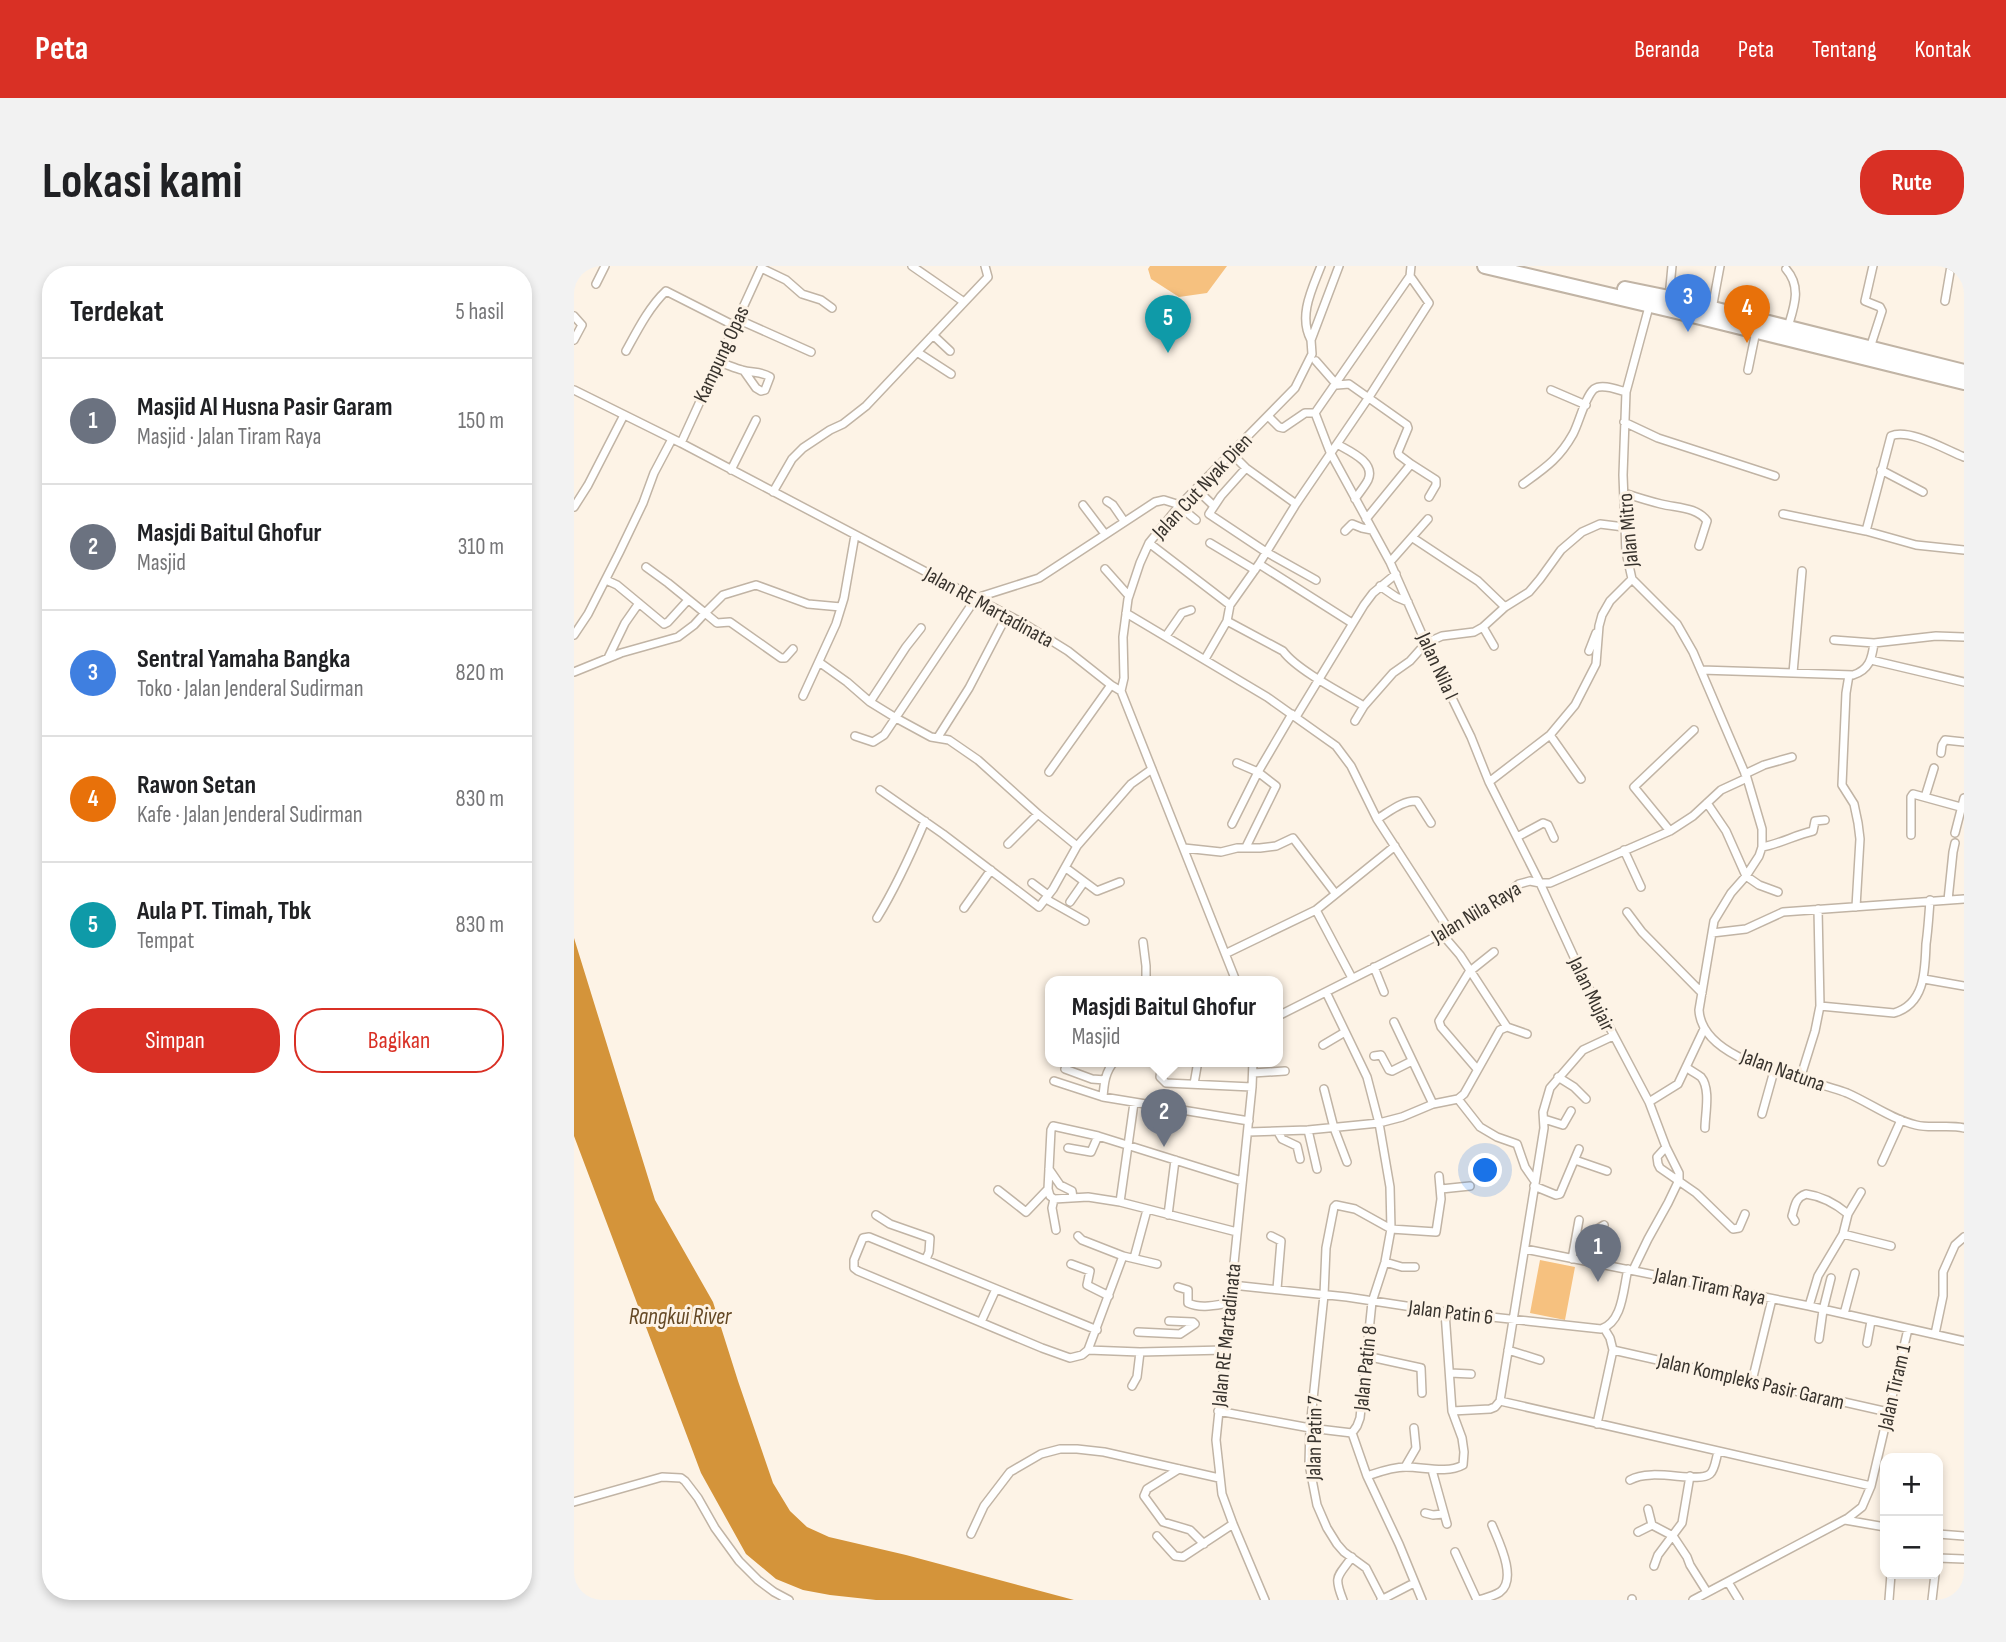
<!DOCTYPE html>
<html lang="id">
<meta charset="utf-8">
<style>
:root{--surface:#fff;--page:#f2f2f2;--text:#202124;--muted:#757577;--line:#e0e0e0;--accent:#d93025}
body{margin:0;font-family:"Sofia Sans Condensed",sans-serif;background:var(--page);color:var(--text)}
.controls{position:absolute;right:21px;bottom:21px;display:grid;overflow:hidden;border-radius:14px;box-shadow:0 4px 10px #0003}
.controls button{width:63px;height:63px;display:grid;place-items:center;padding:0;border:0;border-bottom:2px solid var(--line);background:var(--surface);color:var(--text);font:35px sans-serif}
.you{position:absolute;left:912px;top:905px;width:24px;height:24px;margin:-18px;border:5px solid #fff;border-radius:50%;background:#1a73e8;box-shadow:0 0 0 10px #1a73e833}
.badge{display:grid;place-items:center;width:46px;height:46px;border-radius:50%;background:var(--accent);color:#fff;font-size:23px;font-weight:700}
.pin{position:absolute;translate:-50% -58px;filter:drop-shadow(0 2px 4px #0008)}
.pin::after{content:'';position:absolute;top:37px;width:24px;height:21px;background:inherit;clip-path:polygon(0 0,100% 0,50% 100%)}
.popup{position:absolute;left:471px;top:710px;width:238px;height:91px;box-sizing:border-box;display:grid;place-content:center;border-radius:14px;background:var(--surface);filter:drop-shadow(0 2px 5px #0005);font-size:23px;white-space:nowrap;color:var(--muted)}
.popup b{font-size:26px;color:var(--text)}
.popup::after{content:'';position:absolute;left:50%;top:100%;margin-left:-14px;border:14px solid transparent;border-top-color:var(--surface)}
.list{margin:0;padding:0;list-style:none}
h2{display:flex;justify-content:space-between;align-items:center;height:91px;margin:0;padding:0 28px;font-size:30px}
h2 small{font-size:23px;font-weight:400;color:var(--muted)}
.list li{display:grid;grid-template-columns:46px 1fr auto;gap:21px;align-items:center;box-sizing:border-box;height:126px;padding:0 28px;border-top:2px solid var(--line)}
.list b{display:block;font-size:26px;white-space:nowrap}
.list p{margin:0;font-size:23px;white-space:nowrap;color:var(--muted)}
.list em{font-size:23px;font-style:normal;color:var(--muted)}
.actions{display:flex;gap:14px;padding:21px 28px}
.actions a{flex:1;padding:16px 0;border:2px solid var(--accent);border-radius:28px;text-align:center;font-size:24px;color:var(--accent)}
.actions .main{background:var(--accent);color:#fff}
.map{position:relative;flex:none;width:1390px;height:1334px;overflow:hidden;border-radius:28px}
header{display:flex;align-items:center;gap:42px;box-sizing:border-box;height:98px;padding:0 35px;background:var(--accent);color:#fff}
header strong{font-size:33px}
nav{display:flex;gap:38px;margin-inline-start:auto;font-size:24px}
.intro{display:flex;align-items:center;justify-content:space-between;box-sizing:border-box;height:168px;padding:0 42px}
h1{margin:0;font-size:49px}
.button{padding:18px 32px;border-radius:28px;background:var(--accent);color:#fff;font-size:24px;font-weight:700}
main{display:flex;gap:42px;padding:0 42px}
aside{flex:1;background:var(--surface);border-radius:28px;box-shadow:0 4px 10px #0003}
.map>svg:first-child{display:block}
.green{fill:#f6c17f}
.water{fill:#d4943a}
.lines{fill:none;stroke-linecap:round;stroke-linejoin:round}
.street-casing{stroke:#c1b4a5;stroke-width:10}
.highway-casing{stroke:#c1b4a5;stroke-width:18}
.street{stroke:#fff;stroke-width:7}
.highway{stroke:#fff;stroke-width:14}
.labels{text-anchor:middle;stroke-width:6;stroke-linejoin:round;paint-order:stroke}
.street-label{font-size:21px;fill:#38332d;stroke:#fdf3e6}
.water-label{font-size:23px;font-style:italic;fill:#644824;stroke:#fdf3e6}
</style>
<header>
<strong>Peta</strong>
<nav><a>Beranda</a><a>Peta</a><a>Tentang</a><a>Kontak</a></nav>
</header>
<div class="intro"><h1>Lokasi kami</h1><a class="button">Rute</a></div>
<main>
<aside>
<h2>Terdekat<small>5 hasil</small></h2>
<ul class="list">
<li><span class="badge" style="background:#6b7280">1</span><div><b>Masjid Al Husna Pasir Garam</b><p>Masjid · Jalan Tiram Raya</p></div><em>150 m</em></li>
<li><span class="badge" style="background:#6b7280">2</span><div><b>Masjdi Baitul Ghofur</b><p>Masjid</p></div><em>310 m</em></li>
<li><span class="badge" style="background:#3f7fe0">3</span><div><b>Sentral Yamaha Bangka</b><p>Toko · Jalan Jenderal Sudirman</p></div><em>820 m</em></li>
<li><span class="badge" style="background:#e8710a">4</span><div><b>Rawon Setan</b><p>Kafe · Jalan Jenderal Sudirman</p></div><em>830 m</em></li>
<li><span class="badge" style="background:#0f9aa8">5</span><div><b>Aula PT. Timah, Tbk</b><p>Tempat</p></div><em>830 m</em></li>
</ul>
<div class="actions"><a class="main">Simpan</a><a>Bagikan</a></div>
</aside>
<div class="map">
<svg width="1390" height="1334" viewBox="0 0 1390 1334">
<rect width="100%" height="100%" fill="#fdf3e6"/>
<path class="green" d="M576 0H653L633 27 605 31 577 13 574 3Z
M966 994 1001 1001 991 1054 956 1047Z"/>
<path class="water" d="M0 672 81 934 139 1036 164 1115 199 1217 216 1245 233 1261 255 1271 332 1289 500 1334H302L256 1329 229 1324 202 1313 172 1288 127 1207 0 870Z"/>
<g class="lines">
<defs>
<path id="street" d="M338 0 390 36
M837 0 836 10 741 147 756 186 816 296 858 391 897 471 915 516 966 617 1010 713 1075 836 1092 881 1105 907V914L1094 937 1074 973 1059 1004
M187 2 212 14 228 28 247 34 258 42
M1212 3C1228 21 1220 41 1214 61
M22 18 31 0
M1095 32 1098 0
M1371 35 1377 0
M1076 37 1052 126 1049 209 1052 286 1058 313 1103 358 1119 386 1173 512 1188 563V581L1185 590 1172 610 1157 627 1140 655 1125 744C1128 798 1233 811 1273 827 1296 837 1317 853 1342 859 1358 863 1374 858 1390 862
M1138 43 1146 0
M0 50 8 59 0 74
M163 53 237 86
M359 69 376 85
M737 74C724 50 738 23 747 0
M1296 82 1308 45 1306 41 1291 35 1299 0
M52 85C63 65 75 41 92 25L161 60
M343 86 377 108
M742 95 763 119 775 118 833 159 834 162 824 186 825 189 837 198
M144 96C152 98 160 102 168 104 178 107 187 105 196 111L191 124 187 125 182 122 170 105
M1174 104 1182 65
M0 124 107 177 449 357 494 385 537 419 547 425 662 715
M977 124 1012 139
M694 150 705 161 709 162 731 147H741
M1050 156 1084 172 1201 210
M107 177 188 0
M763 178C775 185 802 196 794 214 791 220 785 227 781 233
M657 187 672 202 722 238
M672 202 647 230 635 248 692 286 742 314
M157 204 182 154
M1307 204 1349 226
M949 218C971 202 985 193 999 168 1005 157 1011 131 1020 123 1028 117 1044 124 1052 126
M622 223 640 240
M199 226 218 193 229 182 256 164 269 158 292 140 414 11 411 0
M1050 227C1062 231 1075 235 1087 238 1103 242 1123 241 1133 255L1125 280
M533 235 539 239 550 255
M509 239 531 268
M605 240 622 254
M0 241 14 219 50 149
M1209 248 1292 265 1342 279 1390 284
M792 253 837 198 862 214V219L855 231
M771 265 778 258 788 262 798 264
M1292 265 1317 170C1335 162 1372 184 1390 191
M839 272 904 315 931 341
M575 277 656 339
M636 277 681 304
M816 296 854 253
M685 298 778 357
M72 301 94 317 131 347 149 329 182 319 234 338 267 341
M531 303 555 330
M32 314 43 319 90 358 94 356 114 334
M806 320 822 331 834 336
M552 347 693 431 762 480 777 500 803 553 875 664
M653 355 709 385C723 404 768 427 790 440L819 407 836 395 852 377 868 370 900 366 909 361 931 341 955 326 966 313 987 284 1008 266 1026 258 1050 261
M909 361 920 380
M0 369 14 348 45 287 69 237 80 207 98 173
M592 370 608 347 617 344
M1260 374 1300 377 1362 370 1390 371
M1015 385 1022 367
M34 392 51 357 65 337
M631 393 653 355 656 339 685 298 722 238 795 131 855 37 836 10
M1297 394 1390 416
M245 396 273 416 296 436 322 452 357 471 375 474 404 494 464 548 503 580
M1127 404 1279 409C1295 404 1298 393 1300 377
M0 406 47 387 104 371 120 359 131 347 143 357 156 356 207 392H211L219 383
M1219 407 1228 305
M1275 409 1272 427 1268 519 1280 538 1284 557 1286 573 1282 641
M547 425 550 412 549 371 554 333 566 297 575 277 605 240 721 122 738 88 737 74 765 0
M229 430 262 358 270 332 281 269
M296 436 332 381 347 362
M722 451 790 339 799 327 822 308
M781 455 790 440
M976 469 1007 513
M281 470 299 476 310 469 402 332 465 312 581 236 590 234 606 239
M364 471 395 422 433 349
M1367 487 1368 479 1371 474 1390 476
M663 497 684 506 702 520 672 581
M475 506 537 419
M1171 508 1190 499 1218 491
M915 516 976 469 1001 439 1022 398 1025 360 1028 349 1036 335 1058 313
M306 524 369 568 465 641 479 623 503 580 557 518 578 503
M1351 531 1360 502
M1133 537 1152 565 1172 610 1185 619 1204 626
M803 553C815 546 829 534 843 535L857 557
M658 558 684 506 718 448
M1096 565 1060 521 1120 464
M1381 567 1390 532
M1337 569V531L1339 528 1390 542
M943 571 969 557 974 559 980 572
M434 578 464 548
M1188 581C1206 578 1221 569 1239 565L1241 555 1251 554
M610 582 647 586 663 582H686L702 580 719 572 761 627
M1050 584 1067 621
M492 602 523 625 546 616
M458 617 474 629
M472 633 511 655
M1374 634 1379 586 1381 577
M496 636 510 616
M390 642 417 604
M742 644 778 712
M1053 646 1068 666 1128 727
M303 652C322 621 337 588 351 555
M1138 667 1172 663 1209 646 1390 633
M868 668 886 689 933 761
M569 676 572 700V715
M653 687 742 644 821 580
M800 701 810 726
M1350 713 1390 720
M1246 740 1320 747C1351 738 1351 705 1352 678 1354 664 1355 649 1356 634
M704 750 897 653 915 642 945 618 956 615 966 617H976L1096 565 1119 550 1147 524 1173 512
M820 756 859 838
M749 779 771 766
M800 790 807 789 815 804 818 805 838 795
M588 795 586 811 592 817 678 821
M679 795 678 821 642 1174 648 1228 659 1258 691 1334
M1112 801C1117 805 1123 808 1127 811 1137 823 1131 848 1131 862
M491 803 518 813 531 814
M903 803 867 761 865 755 895 706 920 686
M679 807 711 805
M984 811 1000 821 1012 833
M1226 813 1241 765 1246 740 1244 643
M480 815 529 831 675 855
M620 818 624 795
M750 823 760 862 773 896
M529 831C530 818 531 805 541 795
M884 833 906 861 923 871 943 878 951 901 960 914
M1075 836 1104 818 1130 763
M1188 848 1200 805
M970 853 989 859 997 845
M734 864 743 903
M674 866 734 864 805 857 793 811 752 726
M704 866 708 873 723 880 726 893
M1092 881 1083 891 1084 898 1086 902 1122 927 1159 963 1165 962 1171 948
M494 882 517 886 524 870 668 915
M1001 894 1033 905
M1308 896 1327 854
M475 903 486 919 498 925 499 932
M960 920 982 929 986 928 1005 883
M867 923 896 920
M424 924 452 946 474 923
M480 933 514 931 546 936 663 966
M480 933 476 930 474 923 477 864 479 860 524 870
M480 933 478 942 482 964
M546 936 560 837
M302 949 316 958 356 972 355 986 352 993
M594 949 601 894
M1221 955 1218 950C1221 940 1221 932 1232 928 1247 930 1262 938 1274 948
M1269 968 1317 980
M504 970 508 974 549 990 583 998
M697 970 707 975 703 1023
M951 983 1235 1040 1390 1075
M560 992 573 944
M998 993 1005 954
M811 996 828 1001H841
M1020 997C1018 978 1008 971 1030 959
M497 998 516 1005 513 1019 535 1030
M658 1019 773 1031 871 1046 1027 1063C1049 1056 1049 1023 1054 1003
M604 1021 614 1024V1037C627 1043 642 1039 656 1037
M1235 1040 1244 1010 1269 968 1274 948 1287 926
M1270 1048 1281 1007
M407 1056 422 1023
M523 1064 295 971 289 972 280 994V1002L284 1005 468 1082 496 1092 508 1089 514 1084 549 990
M564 1066 606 1068 621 1058 619 1056 595 1055
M1361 1068 1369 1030V1006L1381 979 1390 971
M1245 1073 1249 1044 1257 1012
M1293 1077 1297 1055
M514 1084 566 1086 651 1084
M934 1084 966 1094
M1039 1084 1314 1146
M792 1090 847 1102 848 1127
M876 1107 897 1108
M1178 1115 1198 1033
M558 1120 563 1111 566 1086
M926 1135 1297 1220
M644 1145 736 1162 778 1167
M878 1145 916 1143 921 1141 926 1135 970 862 969 846 976 822 1009 784 1039 770
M1023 1158 1039 1084 1036 1072 1030 1062
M778 1167 783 1160 786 1152 798 1036 811 996 817 963 816 921 805 857 828 851 859 838 884 833 890 828 894 821 926 764 933 761 953 768
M778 1167 793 1210 825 1278 848 1334
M831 1201 842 1182 840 1162
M605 1203 573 1223 570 1230 589 1256 616 1264 630 1278
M858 1204 873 1258
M793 1210C805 1206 818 1201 832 1201 850 1201 873 1208 889 1199L890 1186 888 1172 878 1145 871 1046
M1056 1214C1078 1201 1124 1218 1136 1208 1141 1204 1142 1192 1144 1186
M0 1236 88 1211 107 1212 111 1215 124 1232 141 1262 165 1295 184 1314 200 1326 215 1334
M1074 1243 1078 1259 1099 1270 1113 1291 1116 1299 1133 1326
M851 1247 859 1249 869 1248
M1271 1254 1311 1261
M1064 1266 1078 1259
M397 1268 410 1240 436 1206 467 1188 486 1183H503L530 1186 645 1212
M1364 1268 1390 1270
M583 1270 601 1290 609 1291 659 1258
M881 1286 903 1334
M1364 1292 1390 1293
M1080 1300 1084 1289 1108 1257 1116 1210
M1154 1316 1165 1334
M808 1333 792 1302 770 1286 763 1278 753 1262 743 1239 735 1198 736 1162 750 1029 752 982 760 941 762 939 781 943 817 963 862 966 867 933 865 910
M1058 1333V1334
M769 1334C759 1309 764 1311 778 1291
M807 1334 840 1317
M905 1334C911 1332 920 1330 926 1326 944 1313 924 1274 918 1259
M1119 1334 1274 1252 1288 1241 1297 1220 1334 1063
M1315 1334 1317 1308
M1358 1334 1361 1308"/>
<path id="highway" d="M911 0 1098 44 1390 116
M1051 23 1095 32 1390 106"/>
</defs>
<use href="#street" class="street-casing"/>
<use href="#highway" class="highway-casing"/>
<use href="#street" class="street"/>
<use href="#highway" class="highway"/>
</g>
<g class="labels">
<g class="street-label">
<text transform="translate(147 88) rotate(-65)" y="7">Kampung Opas</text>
<text transform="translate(628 220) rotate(-47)" y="7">Jalan Cut Nyak Dien</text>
<text transform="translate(1054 264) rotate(-95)" y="7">Jalan Mitro</text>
<text transform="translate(415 341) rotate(29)" y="7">Jalan RE Martadinata</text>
<text transform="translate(864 400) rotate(65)" y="7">Jalan Nila I</text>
<text transform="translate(902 646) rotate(-31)" y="7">Jalan Nila Raya</text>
<text transform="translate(1018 728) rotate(64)" y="7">Jalan Mujair</text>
<text transform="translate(1209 804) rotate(20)" y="7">Jalan Natuna</text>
<text transform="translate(1136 1020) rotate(12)" y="7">Jalan Tiram Raya</text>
<text transform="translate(877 1046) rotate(7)" y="7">Jalan Patin 6</text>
<text transform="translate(652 1069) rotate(-84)" y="7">Jalan RE Martadinata</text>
<text transform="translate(791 1102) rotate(-84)" y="7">Jalan Patin 8</text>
<text transform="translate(1177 1115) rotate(13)" y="7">Jalan Kompleks Pasir Garam</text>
<text transform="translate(1320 1121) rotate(-77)" y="7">Jalan Tiram 1</text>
<text transform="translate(740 1172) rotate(-89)" y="7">Jalan Patin 7</text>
</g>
<g class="water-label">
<text x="106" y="1058">Rangkui River</text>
</g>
</g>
</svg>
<div class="controls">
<button>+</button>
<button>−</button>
</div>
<div class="you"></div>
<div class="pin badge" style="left:1024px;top:1016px;background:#6b7280">1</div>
<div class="pin badge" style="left:590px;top:881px;background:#6b7280">2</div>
<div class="popup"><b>Masjdi Baitul Ghofur</b>Masjid</div>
<div class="pin badge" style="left:1114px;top:66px;background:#3f7fe0">3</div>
<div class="pin badge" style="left:1173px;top:77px;background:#e8710a">4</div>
<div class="pin badge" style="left:594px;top:87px;background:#0f9aa8">5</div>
</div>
</main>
